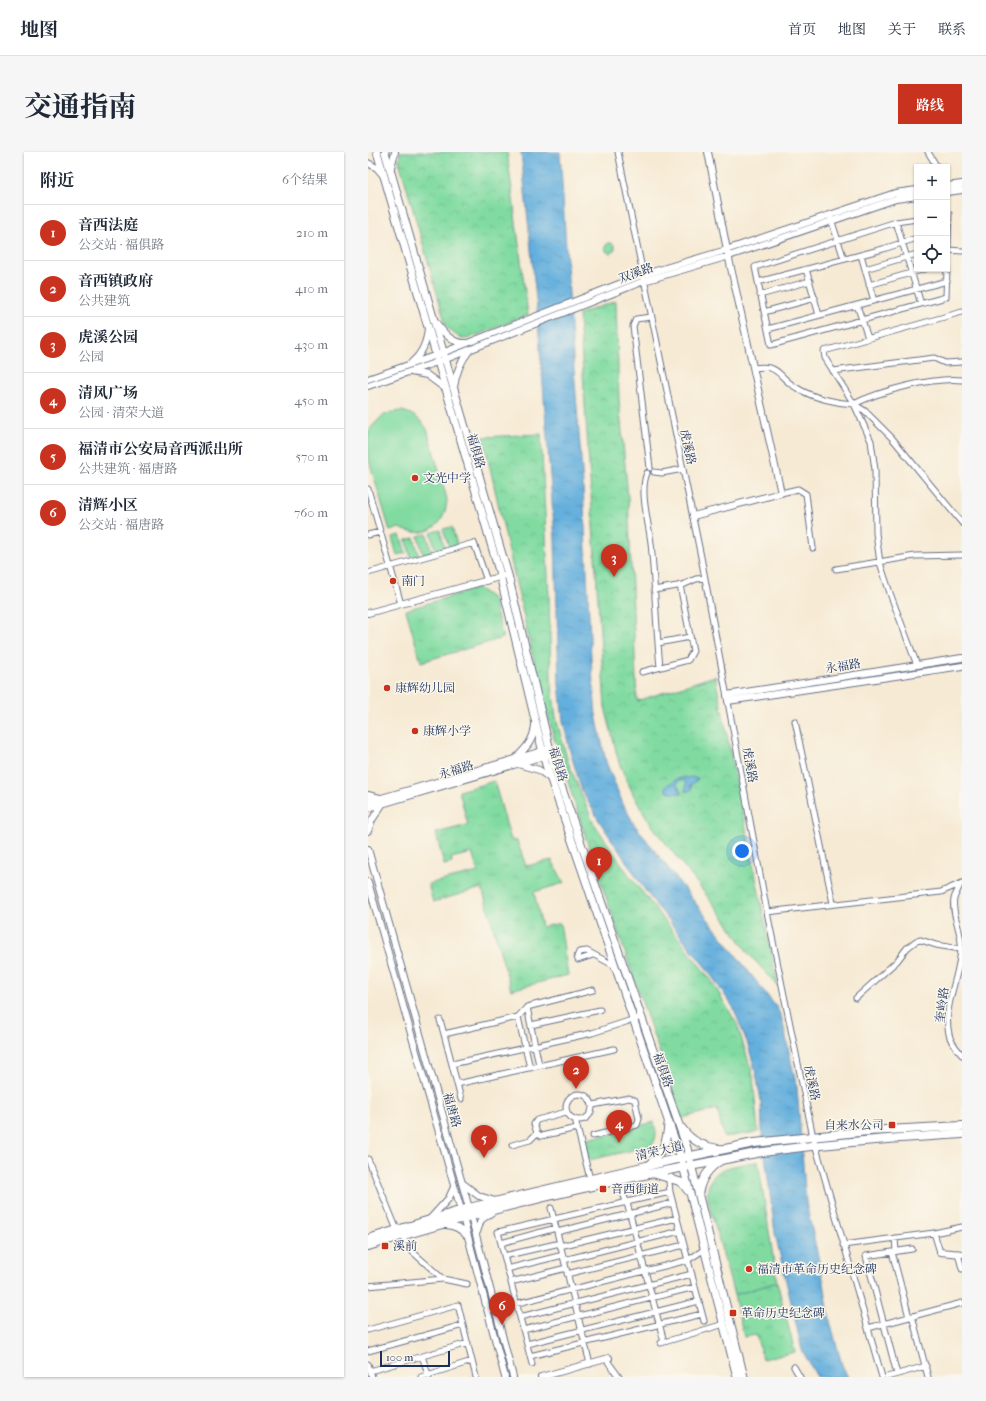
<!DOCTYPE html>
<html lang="zh">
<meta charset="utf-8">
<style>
:root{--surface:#fff;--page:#f6f6f7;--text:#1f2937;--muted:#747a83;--line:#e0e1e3;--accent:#c8321e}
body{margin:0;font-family:"IM FELL French Canon","Noto Serif SC",serif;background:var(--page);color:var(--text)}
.controls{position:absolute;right:12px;top:12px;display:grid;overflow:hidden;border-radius:0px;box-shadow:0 1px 3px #0004}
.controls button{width:36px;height:36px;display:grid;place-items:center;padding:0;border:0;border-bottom:1px solid var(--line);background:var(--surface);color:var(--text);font:20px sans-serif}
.scale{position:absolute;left:12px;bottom:10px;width:70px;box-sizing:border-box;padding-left:4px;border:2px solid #1b2f5e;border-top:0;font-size:11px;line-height:14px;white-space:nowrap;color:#1b2f5e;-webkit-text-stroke:3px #fbf7ec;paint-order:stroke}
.you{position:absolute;left:374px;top:699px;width:14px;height:14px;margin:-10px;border:3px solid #fff;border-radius:50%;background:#1a73e8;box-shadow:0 0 0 6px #1a73e833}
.badge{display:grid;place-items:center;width:26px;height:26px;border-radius:50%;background:var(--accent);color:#fff;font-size:13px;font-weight:700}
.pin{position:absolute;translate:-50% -33px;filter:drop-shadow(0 1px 2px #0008)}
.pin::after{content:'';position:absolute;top:21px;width:14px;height:12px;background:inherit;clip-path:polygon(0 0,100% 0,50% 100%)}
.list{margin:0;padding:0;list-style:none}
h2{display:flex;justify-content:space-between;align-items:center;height:52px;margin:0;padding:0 16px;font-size:17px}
h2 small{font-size:13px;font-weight:400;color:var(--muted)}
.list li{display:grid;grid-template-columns:26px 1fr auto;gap:12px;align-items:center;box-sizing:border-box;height:56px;padding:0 16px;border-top:1px solid var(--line)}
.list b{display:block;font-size:15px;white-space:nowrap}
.list p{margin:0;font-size:13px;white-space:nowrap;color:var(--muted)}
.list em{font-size:13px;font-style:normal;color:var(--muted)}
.icon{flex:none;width:22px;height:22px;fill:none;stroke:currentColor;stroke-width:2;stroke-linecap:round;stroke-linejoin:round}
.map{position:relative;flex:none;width:594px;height:1225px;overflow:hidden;border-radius:0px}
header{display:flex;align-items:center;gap:24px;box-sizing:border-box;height:56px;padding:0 20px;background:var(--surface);border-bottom:1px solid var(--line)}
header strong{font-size:19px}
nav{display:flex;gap:22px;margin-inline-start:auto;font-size:14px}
.intro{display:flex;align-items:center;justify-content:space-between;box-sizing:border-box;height:96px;padding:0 24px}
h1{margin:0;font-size:28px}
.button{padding:10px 18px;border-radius:0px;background:var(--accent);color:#fff;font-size:14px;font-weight:700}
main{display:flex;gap:24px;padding:0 24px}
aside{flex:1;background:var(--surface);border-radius:0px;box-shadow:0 1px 3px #0004}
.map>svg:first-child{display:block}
.grass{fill:url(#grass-tufts);stroke:#4e8580}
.park{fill:url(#park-crowns);stroke:#4e8580}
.pitch{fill:#81dba1;stroke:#4e8580}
.water{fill:url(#water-ripples);stroke:#406f9e}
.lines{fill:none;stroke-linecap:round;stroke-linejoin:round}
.minor-casing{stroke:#687087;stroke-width:7}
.tertiary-casing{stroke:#687087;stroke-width:8}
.secondary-casing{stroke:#687087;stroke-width:9}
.primary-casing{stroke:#687087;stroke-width:10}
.minor{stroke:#fff;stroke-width:5}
.tertiary{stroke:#fff;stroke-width:6}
.secondary{stroke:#fff;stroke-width:7}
.primary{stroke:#fff;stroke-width:8}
.poi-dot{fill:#c8321e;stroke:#fbf7ec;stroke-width:1.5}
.labels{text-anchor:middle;stroke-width:3;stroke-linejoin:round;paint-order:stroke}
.street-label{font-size:12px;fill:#1b2f5e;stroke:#fbf7ec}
.poi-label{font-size:12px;fill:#1b2f5e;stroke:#fbf7ec;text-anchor:start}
</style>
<header>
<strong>地图</strong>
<nav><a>首页</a><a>地图</a><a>关于</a><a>联系</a></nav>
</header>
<div class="intro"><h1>交通指南</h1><a class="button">路线</a></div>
<main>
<aside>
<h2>附近<small>6个结果</small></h2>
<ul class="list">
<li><span class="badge">1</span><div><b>音西法庭</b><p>公交站 · 福俱路</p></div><em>210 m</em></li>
<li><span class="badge">2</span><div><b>音西镇政府</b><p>公共建筑</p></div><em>410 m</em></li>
<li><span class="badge">3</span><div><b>虎溪公园</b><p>公园</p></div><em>430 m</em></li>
<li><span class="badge">4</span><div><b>清风广场</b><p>公园 · 清荣大道</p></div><em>450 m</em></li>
<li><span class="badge">5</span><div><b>福清市公安局音西派出所</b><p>公共建筑 · 福唐路</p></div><em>570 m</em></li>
<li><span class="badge">6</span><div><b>清辉小区</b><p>公交站 · 福唐路</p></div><em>760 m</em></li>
</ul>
</aside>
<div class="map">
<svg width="594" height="1225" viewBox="0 0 594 1225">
<defs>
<pattern id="grass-tufts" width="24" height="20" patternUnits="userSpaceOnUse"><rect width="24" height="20" fill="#81dba1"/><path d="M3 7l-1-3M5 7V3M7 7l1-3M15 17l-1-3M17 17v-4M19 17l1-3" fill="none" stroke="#6fbc8d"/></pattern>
<pattern id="park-crowns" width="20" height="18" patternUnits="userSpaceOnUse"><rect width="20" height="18" fill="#81dba1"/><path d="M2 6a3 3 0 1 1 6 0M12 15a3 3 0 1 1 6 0" fill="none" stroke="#6fbc8d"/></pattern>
<pattern id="water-ripples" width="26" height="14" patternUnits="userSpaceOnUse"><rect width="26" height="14" fill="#64afdd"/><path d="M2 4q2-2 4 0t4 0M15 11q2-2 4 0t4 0" fill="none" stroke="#528fb6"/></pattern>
</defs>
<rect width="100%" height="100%" fill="#fbf7ec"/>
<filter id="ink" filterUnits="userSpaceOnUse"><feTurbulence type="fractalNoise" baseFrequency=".025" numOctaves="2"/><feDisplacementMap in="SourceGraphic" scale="8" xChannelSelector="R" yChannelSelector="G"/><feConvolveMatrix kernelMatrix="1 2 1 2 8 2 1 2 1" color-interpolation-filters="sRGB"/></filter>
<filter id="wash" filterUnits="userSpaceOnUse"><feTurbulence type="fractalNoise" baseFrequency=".012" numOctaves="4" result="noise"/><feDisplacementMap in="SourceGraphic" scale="16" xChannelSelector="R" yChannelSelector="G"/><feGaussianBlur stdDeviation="0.9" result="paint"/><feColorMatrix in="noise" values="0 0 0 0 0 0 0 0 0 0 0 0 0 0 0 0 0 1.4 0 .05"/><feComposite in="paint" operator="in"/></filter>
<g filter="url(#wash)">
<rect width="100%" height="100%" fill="#f6ead4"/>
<path class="grass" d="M237 96a5 5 0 1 1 10 0a5 5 0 1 1-10 0Z
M110 436 125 447 135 486 53 510 38 458Z
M126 629 143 688 149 689 158 714 184 708 196 731 166 740 174 775 192 771 200 823 143 838 114 736 65 750 60 732 110 720 104 701 83 706 84 711 76 713 68 681 100 673 91 639Z
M409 1130 427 1200 395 1207 388 1183 376 1185 366 1143Z"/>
<path class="park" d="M32 0H139L160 163 99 187C90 186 83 180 78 173L31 9Z
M248 149 251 248 260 345 269 549 347 524 410 834 381 802 357 767 282 671 266 644 251 611 237 555 211 162Z
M173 282 181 444 183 526 188 566 200 610 225 670 261 723 343 828 369 872 385 924 390 980 356 985 349 957 314 966 218 687 187 589 171 532 115 285Z
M286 970C288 980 290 986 283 994L221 1008 216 988Z
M390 1009 409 1130 366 1143 340 1048C336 1014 364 1015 390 1009Z"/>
<path class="pitch" d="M34 259C46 262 52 267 59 277L79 347C78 375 57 388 31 376L22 379 0 305V279L14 264 24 260Z
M84 375 89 393 81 395 75 377Z
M72 378 77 396 68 399 63 381Z
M59 382 64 400 55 402 50 384Z
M32 383 38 401 29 403 24 385Z
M46 386 51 403 43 406 38 388Z"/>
<path class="water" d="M153 0H192L205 205 215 332 223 507 228 563 238 610 255 652 266 672 409 856 414 867 429 936 438 1051 456 1131 462 1169 474 1213 480 1225H449L434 1198 407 1081 394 980 393 949 388 921 379 890 365 855 338 816 279 741 230 667 214 639 202 599 195 569 191 532 187 388 169 157Z
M324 625 330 627 322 634 324 635 323 638 317 640 318 630 313 628 309 630V633L314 641H305L298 639V634L309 627Z"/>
</g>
<g filter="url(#ink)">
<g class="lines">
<defs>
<path id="minor" d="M250 0 333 405 399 760 445 985 514 1225
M560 0 569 15
M463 67 476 107
M549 67 528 70 387 115 403 193 578 145 581 62 579 63
M528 70 553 152
M580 98 594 99
M493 103 506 149
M438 117 451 163
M497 117 549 102
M390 130 515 97 549 86
M501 133 557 117
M392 143 442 129
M489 153 500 186
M396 160 447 146
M594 160 456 199 457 206 486 252 497 259 524 286 594 371
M400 177 579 129
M386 216C413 212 409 225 429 236 445 246 468 251 486 252L503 289 507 318 508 381 512 411 523 444 549 513
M465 219 566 206 577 211 594 210
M486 252C512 239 565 225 594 228
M282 316 265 174 268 167 283 165
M286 320 294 321 315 317
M279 321C271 339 281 372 283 391 287 432 288 474 292 515
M0 337 33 452
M413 341 430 337 438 342 445 396
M0 383 12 380
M468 417 547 404 594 403
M0 421 106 391 119 429
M286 438 315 433 328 427 337 426
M290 491 322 485
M274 520 320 508 325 499 312 433
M427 569 465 751
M592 733C591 737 587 742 586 747 583 760 593 778 593 792 594 822 574 852 581 882 582 890 589 897 594 903
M399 760 573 740 594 731
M225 803 210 808 209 805 211 800 219 799 247 814
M488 846 529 809 539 796 548 789 553 788 568 793 593 797
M159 855 171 913
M150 865 162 916
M72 868 76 882
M163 873 232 858
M84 912 224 881 273 865
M89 932 246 897
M198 955a13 13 0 1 1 26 0a13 13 0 1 1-26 0Z
M93 947 76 882 150 865 159 855 225 838
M225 953 261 946 267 948 271 967 269 973 225 984
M198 960 169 968 166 972 169 981 173 984 209 976
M207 967 222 1027
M144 993 162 988 169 981
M0 1007 29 1078
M249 1028 259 1051 296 1190
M302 1040 301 1030 303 1025
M183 1056 222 1212
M189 1080 305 1051
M566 1081 594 1075
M32 1085 36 1086 38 1094 75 1127
M527 1086 528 1099
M133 1091 188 1076
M475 1093 566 1081 572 1100
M192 1094 309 1066
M524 1100 541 1165
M590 1101 594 1117
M136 1104 192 1091
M196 1108 312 1079
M139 1117 195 1103
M199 1122 316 1093
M143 1130 198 1116
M0 1134 75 1127 99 1132
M127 1157 320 1108 337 1097
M544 1164 560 1225
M152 1165 324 1122
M500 1176 594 1151
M0 1178 90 1153 108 1225
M155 1178 327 1135
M293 1191 356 1172
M159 1192 331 1149
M0 1199 95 1173
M54 1204 61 1225
M162 1204 334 1162
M238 1207 251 1225
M0 1212 4 1225
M164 1212 130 1080 302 1040 336 1169
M426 1215 432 1225
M2 1219 100 1191
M529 1222 498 1104 544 1097
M53 1225 104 1209
M519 1225 558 1214"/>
<path id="tertiary" d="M0 11 9 16 15 23
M22 19 27 0
M579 34 594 32
M579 40 594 38
M67 169C75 180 84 192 98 191
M44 210C55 201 59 190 60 176
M43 220 59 223 78 237
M0 227 69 203 274 123 355 99 527 41 549 38
M0 234 78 207 276 129 361 104 528 47 549 44
M86 235C88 221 92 210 101 199
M325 364 413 341 359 98 340 0
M0 461 135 424
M359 543 594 506
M360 549 594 514
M148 606C158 596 166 588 167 573
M150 612 171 618 183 627
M0 643 12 646
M0 650 178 598
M0 656 179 603
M0 679 4 668 15 651
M0 697 101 1056 145 1225
M0 730 93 1058 137 1225
M94 1031 111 1044 127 1049
M62 1067 81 1046 86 1035
M76 1073C85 1072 94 1078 99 1084
M109 1080 113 1068 124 1060
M572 1100 594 1102
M173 1225 241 1206"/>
<path id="secondary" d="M9 0 131 419 178 613 313 1006 369 1225
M17 0 140 423 185 611 319 996 376 1225
M314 976C324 990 337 995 354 997
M279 1014C294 1002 299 991 300 972
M286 1022 313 1030 320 1039
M331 1040C334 1025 341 1016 354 1008"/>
<path id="primary" d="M0 1087 101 1056 304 1008 386 991 500 979 594 974
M0 1094C105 1061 213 1034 322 1014 344 1010 366 1005 388 1001 456 991 525 986 594 982"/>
</defs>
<use href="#minor" class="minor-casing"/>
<use href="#tertiary" class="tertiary-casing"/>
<use href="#secondary" class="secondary-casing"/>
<use href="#primary" class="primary-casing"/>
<use href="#minor" class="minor"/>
<use href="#tertiary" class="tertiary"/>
<use href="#secondary" class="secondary"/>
<use href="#primary" class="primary"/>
</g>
</g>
<g class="poi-dot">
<circle cx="47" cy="326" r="4"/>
<circle cx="25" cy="429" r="4"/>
<circle cx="19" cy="536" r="4"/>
<circle cx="47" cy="579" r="4"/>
<rect x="520" y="969" width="8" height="8" rx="2"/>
<rect x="231" y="1033" width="8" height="8" rx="2"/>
<rect x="13" y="1090" width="8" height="8" rx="2"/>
<circle cx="381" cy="1117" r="4"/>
<rect x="361" y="1157" width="8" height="8" rx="2"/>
</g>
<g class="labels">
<g class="street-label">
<text transform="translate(268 121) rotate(-20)" y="4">双溪路</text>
<text transform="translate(320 295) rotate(78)" y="4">虎溪路</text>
<text transform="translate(108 299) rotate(74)" y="4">福俱路</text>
<text transform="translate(475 514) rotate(-9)" y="4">永福路</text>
<text transform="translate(190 612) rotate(73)" y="4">福俱路</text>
<text transform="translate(382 613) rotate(80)" y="4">虎溪路</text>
<text transform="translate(88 618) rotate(-17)" y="4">永福路</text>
<text transform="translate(574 853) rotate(-82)" y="4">奎岭路</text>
<text transform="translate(295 918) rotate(71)" y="4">福俱路</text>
<text transform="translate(444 931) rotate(78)" y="4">虎溪路</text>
<text transform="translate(84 958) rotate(74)" y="4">福唐路</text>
<text transform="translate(291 999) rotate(-13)" y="4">清荣大道</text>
</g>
<g class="poi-label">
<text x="55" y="330">文光中学</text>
<text x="33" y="433">南门</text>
<text x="27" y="540">康辉幼儿园</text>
<text x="55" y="583">康辉小学</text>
<text x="516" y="977" text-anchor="end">自来水公司</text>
<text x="243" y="1041">音西街道</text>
<text x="25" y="1098">溪前</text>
<text x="389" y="1121">福清市革命历史纪念碑</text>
<text x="373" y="1165">革命历史纪念碑</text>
</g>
</g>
</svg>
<div class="controls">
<button>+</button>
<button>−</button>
<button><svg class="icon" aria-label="locate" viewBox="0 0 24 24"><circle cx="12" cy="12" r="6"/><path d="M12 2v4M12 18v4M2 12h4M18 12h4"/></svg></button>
</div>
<div class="scale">100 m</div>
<div class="you"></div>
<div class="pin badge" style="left:231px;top:728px">1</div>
<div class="pin badge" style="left:208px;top:937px">2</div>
<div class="pin badge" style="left:246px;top:425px">3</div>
<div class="pin badge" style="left:251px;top:991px">4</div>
<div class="pin badge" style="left:116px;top:1006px">5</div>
<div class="pin badge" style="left:134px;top:1173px">6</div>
</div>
</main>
